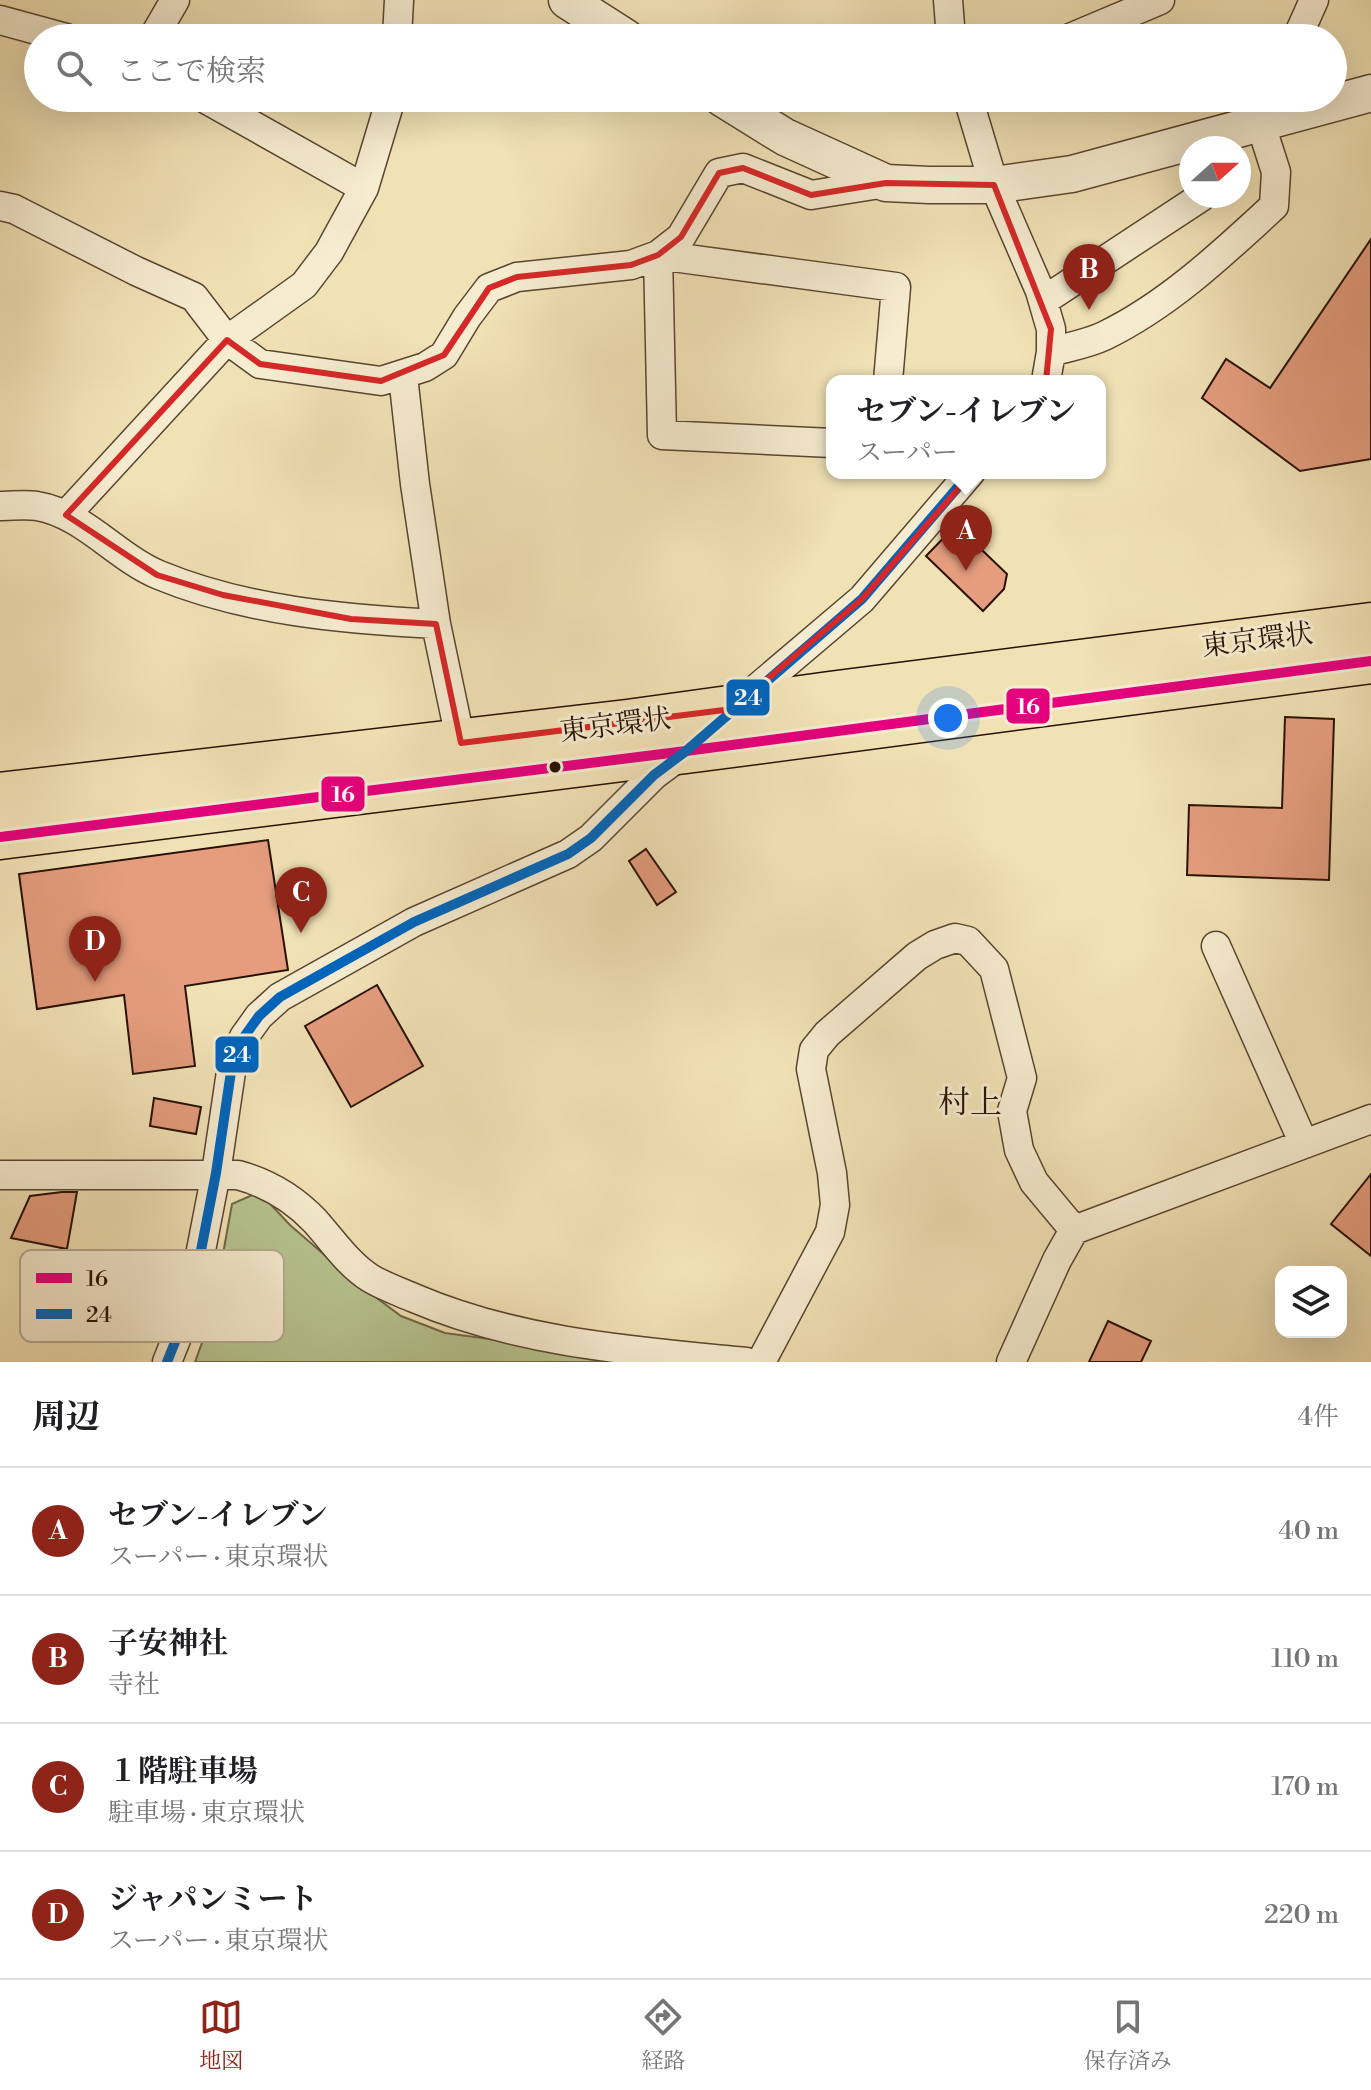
<!DOCTYPE html>
<html lang="ja">
<meta charset="utf-8">
<style>
:root{--surface:#fff;--page:#f6f6f6;--text:#202124;--muted:#757577;--line:#e0e0e0;--accent:#8f2418}
body{margin:0;font-family:"Libre Bodoni","Noto Serif JP",serif;background:var(--page);color:var(--text)}
.controls{position:absolute;right:24px;bottom:24px;display:grid;overflow:hidden;border-radius:16px;box-shadow:0 8px 32px #0002}
.controls button{width:72px;height:72px;display:grid;place-items:center;padding:0;border:0;border-bottom:2px solid var(--line);background:var(--surface);color:var(--text);font:40px sans-serif}
.compass{position:absolute;left:1179px;top:136px;width:72px;height:72px;border-radius:50%;background:var(--surface);box-shadow:0 8px 32px #0002;rotate:69deg}
.you{position:absolute;left:948px;top:718px;width:28px;height:28px;margin:-20px;border:6px solid #fff;border-radius:50%;background:#1a73e8;box-shadow:0 0 0 12px #1a73e833}
.badge{display:grid;place-items:center;width:52px;height:52px;border-radius:50%;background:var(--accent);color:#fff;font-size:26px;font-weight:700}
.pin{position:absolute;translate:-50% -66px;filter:drop-shadow(0 2px 4px #0008)}
.pin::after{content:'';position:absolute;top:42px;width:28px;height:24px;background:inherit;clip-path:polygon(0 0,100% 0,50% 100%)}
.popup{position:absolute;left:826px;top:375px;width:280px;height:104px;box-sizing:border-box;display:grid;place-content:center;border-radius:16px;background:var(--surface);filter:drop-shadow(0 2px 6px #0005);font-size:26px;white-space:nowrap;color:var(--muted)}
.popup b{font-size:30px;color:var(--text)}
.popup::after{content:'';position:absolute;left:50%;top:100%;margin-left:-16px;border:16px solid transparent;border-top-color:var(--surface)}
.list{margin:0;padding:0;list-style:none}
h2{display:flex;justify-content:space-between;align-items:center;height:104px;margin:0;padding:0 32px;font-size:34px}
h2 small{font-size:26px;font-weight:400;color:var(--muted)}
.list li{display:grid;grid-template-columns:52px 1fr auto;gap:24px;align-items:center;box-sizing:border-box;height:128px;padding:0 32px;border-top:2px solid var(--line)}
.list b{display:block;font-size:30px;white-space:nowrap}
.list p{margin:0;font-size:26px;white-space:nowrap;color:var(--muted)}
.list em{font-size:26px;font-style:normal;color:var(--muted)}
.icon{flex:none;width:44px;height:44px;fill:none;stroke:currentColor;stroke-width:2;stroke-linecap:round;stroke-linejoin:round}
.map{position:relative;flex:none;width:1371px;height:1362px;overflow:hidden}
.search{position:absolute;background:var(--surface);box-shadow:0 8px 32px #0002;left:24px;right:24px;top:24px;height:88px;display:flex;align-items:center;gap:20px;box-sizing:border-box;padding:0 28px;border-radius:44px;color:var(--muted);font-size:30px}
.sheet{height:616px;background:var(--surface)}
nav{display:flex;justify-content:space-around;align-items:center;box-sizing:border-box;height:112px;border-top:2px solid var(--line);background:var(--surface);font-size:22px;color:var(--muted)}
nav a{display:grid;justify-items:center;gap:4px}
nav .on{color:var(--accent)}
.map>svg:first-child{display:block}
.green{fill:#b7c490;stroke:#706a4a;stroke-width:2}
.building{fill:#e59d7e;stroke:#281103;stroke-width:2}
.lines{fill:none;stroke-linecap:round;stroke-linejoin:round}
.minor-casing{stroke:#5a4530;stroke-width:31}
.tertiary-casing{stroke:#5a4530;stroke-width:39}
.trunk-casing{stroke:#281103;stroke-width:47}
.minor{stroke:#f6ecd0;stroke-width:28}
.tertiary{stroke:#f6ecd0;stroke-width:36}
.trunk{stroke:#f1e2b6;stroke-width:44}
.bus-1-casing{stroke:#f6ecd0;stroke-width:16}
.bus-2-casing{stroke:#f6ecd0;stroke-width:16}
.bus-1{stroke:#e5007d;stroke-width:10}
.bus-2{stroke:#0065bd;stroke-width:10}
.marked{fill:none;stroke:#d62828;stroke-width:6;stroke-linejoin:round}
.bus-dot{fill:#281103;stroke:#f6ecd0;stroke-width:3}
.labels{text-anchor:middle;stroke-width:6;stroke-linejoin:round;paint-order:stroke}
.street-label{font-size:28px;fill:#281103;stroke:#f6ecd0}
.quarter-label{font-size:32px;fill:#281103;stroke:#f6ecd0}
.key{fill:#f6ecd0;stroke:#b8aa92;stroke-width:2}
.key-label{font-size:22px;fill:#281103}
.line-badge{stroke:#f6ecd0;stroke-width:3}
.badge-label{font-size:22px;text-anchor:middle;font-weight:bold;fill:#fff}
</style>
<div class="map">
<svg width="1371" height="1362" viewBox="0 0 1371 1362">
<rect width="100%" height="100%" fill="#f1e2b6"/>
<filter id="stains"><feTurbulence type="fractalNoise" baseFrequency=".0025" numOctaves="4"/><feColorMatrix values="0 0 0 0 .2 0 0 0 0 .09 0 0 0 0 .02 0 0 0 .5 -.17"/></filter>
<radialGradient id="worn" r=".72"><stop offset=".6" stop-color="#630" stop-opacity="0"/><stop offset="1" stop-color="#630" stop-opacity=".3"/></radialGradient>
<path class="green" d="M259 1192 290 1225 358 1284 401 1316 445 1333 661 1362H195L212 1315 232 1204Z"/>
<path class="building" d="M1371 239V459L1300 471 1202 398 1226 359 1270 388Z
M956 525 1007 574 1004 589 983 611 926 556Z
M1285 717 1334 719 1329 880 1187 875 1189 805 1282 808Z
M268 840 288 970 185 986 195 1066 133 1074 124 995 37 1009 19 874Z
M646 849 676 892 657 905 629 861Z
M377 985 423 1066 351 1107 305 1026Z
M154 1098 201 1107 196 1134 150 1126Z
M1371 1174V1256L1331 1224Z
M62 1192H77L67 1249 11 1238 30 1196Z
M1108 1321 1151 1341 1141 1362H1089Z"/>
<g class="lines">
<defs>
<path id="minor" d="M948 0 951 38
M0 20 66 38
M153 38 175 0
M397 38 399 0
M1070 38 1160 0
M1297 38 1314 0
M204 98 364 188
M968 98 994 185 1040 291 1051 329V352L1046 381
M0 206 14 209 136 271 194 297 227 340 260 364 381 381 425 367 444 355 467 317 489 288 517 277 631 265 658 255 681 237 719 173 743 168 811 195 886 183
M1043 301 1201 197
M1051 352C1068 347 1087 344 1104 336 1168 305 1222 254 1274 206L1276 172 1260 122
M403 376 415 484 436 624 461 743
M832 443 662 435 658 255 896 287 888 381
M0 506C12 506 25 504 37 506 84 514 116 557 159 575 246 611 343 619 436 624
M66 515 227 340 304 285 329 252 364 188 391 98
M736 706 862 599 970 473
M1216 946 1304 1144
M0 1175H238C267 1183 294 1199 315 1221 332 1240 348 1264 370 1278 383 1286 400 1292 414 1298 519 1343 634 1351 746 1362
M167 1362 191 1302 216 1173 232 1065 244 1037 259 1016 280 997 414 922 568 854 591 838 654 775 681 755
M761 1362 830 1232 835 1205 832 1173 811 1069 814 1050 827 1034 917 956 935 945 955 938 968 941 994 969 1022 1078 1012 1111 1019 1150 1034 1182 1074 1230
M1011 1362 1057 1260 1074 1230 1371 1119"/>
<path id="tertiary" d="M567 0 626 38
M722 98 785 137 886 183 929 185H994L1072 174 1371 93"/>
<path id="trunk" d="M0 795 627 722 830 694 1371 625
M0 837 686 751 1371 661"/>
</defs>
<use href="#minor" class="minor-casing"/>
<use href="#tertiary" class="tertiary-casing"/>
<use href="#trunk" class="trunk-casing"/>
<use href="#minor" class="minor"/>
<use href="#tertiary" class="tertiary"/>
<use href="#trunk" class="trunk"/>
<defs>
<path id="bus-1" d="M0 837 686 751 1371 661"/>
<path id="bus-2" d="M167 1362 191 1302 216 1173 232 1065 244 1037 259 1016 280 997 414 922 568 854 591 838 654 775 686 751 862 599 970 473"/>
</defs>
<use href="#bus-1" class="bus-1-casing"/>
<use href="#bus-2" class="bus-2-casing"/>
<use href="#bus-1" class="bus-1"/>
<use href="#bus-2" class="bus-2"/>
</g>
<path class="marked" d="M743 168 811 195 886 183 994 185 1051 329 1046 381 1026 411 862 599 732 709 461 743 436 624 351 619 223 595 157 575 66 515 227 340 260 364 381 381 444 355 489 288 517 277 631 265 658 255 681 237 719 173Z"/>
<circle class="bus-dot" cx="555" cy="767" r="7"/>
<g class="labels">
<g class="street-label">
<text transform="translate(1257 639) rotate(-7)" y="10">東京環状</text>
<text transform="translate(615 724) rotate(-7)" y="10">東京環状</text>
</g>
<g class="quarter-label">
<text x="970" y="1113">村上</text>
</g>
</g>
<rect x="20" y="1250" width="264" height="92" rx="12" class="key"/>
<rect x="36" y="1273" width="36" height="10" fill="#e5007d"/>
<rect x="36" y="1309" width="36" height="10" fill="#0065bd"/>
<g class="key-label">
<text x="86" y="1286">16</text>
<text x="86" y="1322">24</text>
</g>
<g class="line-badge">
<rect x="725" y="678" width="46" height="39" rx="8" fill="#0065bd"/>
<rect x="1005" y="687" width="46" height="38" rx="8" fill="#e5007d"/>
<rect x="320" y="775" width="46" height="38" rx="8" fill="#e5007d"/>
<rect x="214" y="1035" width="46" height="39" rx="8" fill="#0065bd"/>
</g>
<g class="badge-label">
<text x="748" y="705">24</text>
<text x="1028" y="714">16</text>
<text x="343" y="802">16</text>
<text x="237" y="1062">24</text>
</g>
<rect width="100%" height="100%" filter="url(#stains)"/>
<rect width="100%" height="100%" fill="url(#worn)"/>
</svg>
<div class="controls">
<button><svg class="icon" aria-label="layers" viewBox="0 0 24 24"><path d="M12 4l9 5-9 5-9-5zM3 14l9 5 9-5"/></svg></button>
</div>
<svg class="compass" viewBox="-18 -18 36 36"><path d="M0-13l5 13h-10z" fill="#e53935"/><path d="M0 13l5-13h-10z" fill="#757577"/></svg>
<div class="you"></div>
<div class="pin badge" style="left:966px;top:571px">A</div>
<div class="popup"><b>セブン-イレブン</b>スーパー</div>
<div class="pin badge" style="left:1089px;top:310px">B</div>
<div class="pin badge" style="left:301px;top:933px">C</div>
<div class="pin badge" style="left:95px;top:982px">D</div>
<div class="search"><svg class="icon" aria-label="search" viewBox="0 0 24 24"><circle cx="10" cy="10" r="6"/><path d="M15 15l6 6"/></svg>ここで検索</div>
</div>
<section class="sheet">
<h2>周辺<small>4件</small></h2>
<ul class="list">
<li><span class="badge">A</span><div><b>セブン-イレブン</b><p>スーパー · 東京環状</p></div><em>40 m</em></li>
<li><span class="badge">B</span><div><b>子安神社</b><p>寺社</p></div><em>110 m</em></li>
<li><span class="badge">C</span><div><b>１階駐車場</b><p>駐車場 · 東京環状</p></div><em>170 m</em></li>
<li><span class="badge">D</span><div><b>ジャパンミート</b><p>スーパー · 東京環状</p></div><em>220 m</em></li>
</ul>
</section>
<nav>
<a class="on"><svg class="icon" aria-label="map" viewBox="0 0 24 24"><path d="M3 6l6-2 6 2 6-2v14l-6 2-6-2-6 2zM9 4v14M15 6v14"/></svg>地図</a>
<a><svg class="icon" aria-label="directions" viewBox="0 0 24 24"><path d="M12 3l9 9-9 9-9-9zM9 14v-3h6M13 9l2 2-2 2"/></svg>経路</a>
<a><svg class="icon" aria-label="saved" viewBox="0 0 24 24"><path d="M7 4h10v16l-5-4-5 4z"/></svg>保存済み</a>
</nav>
